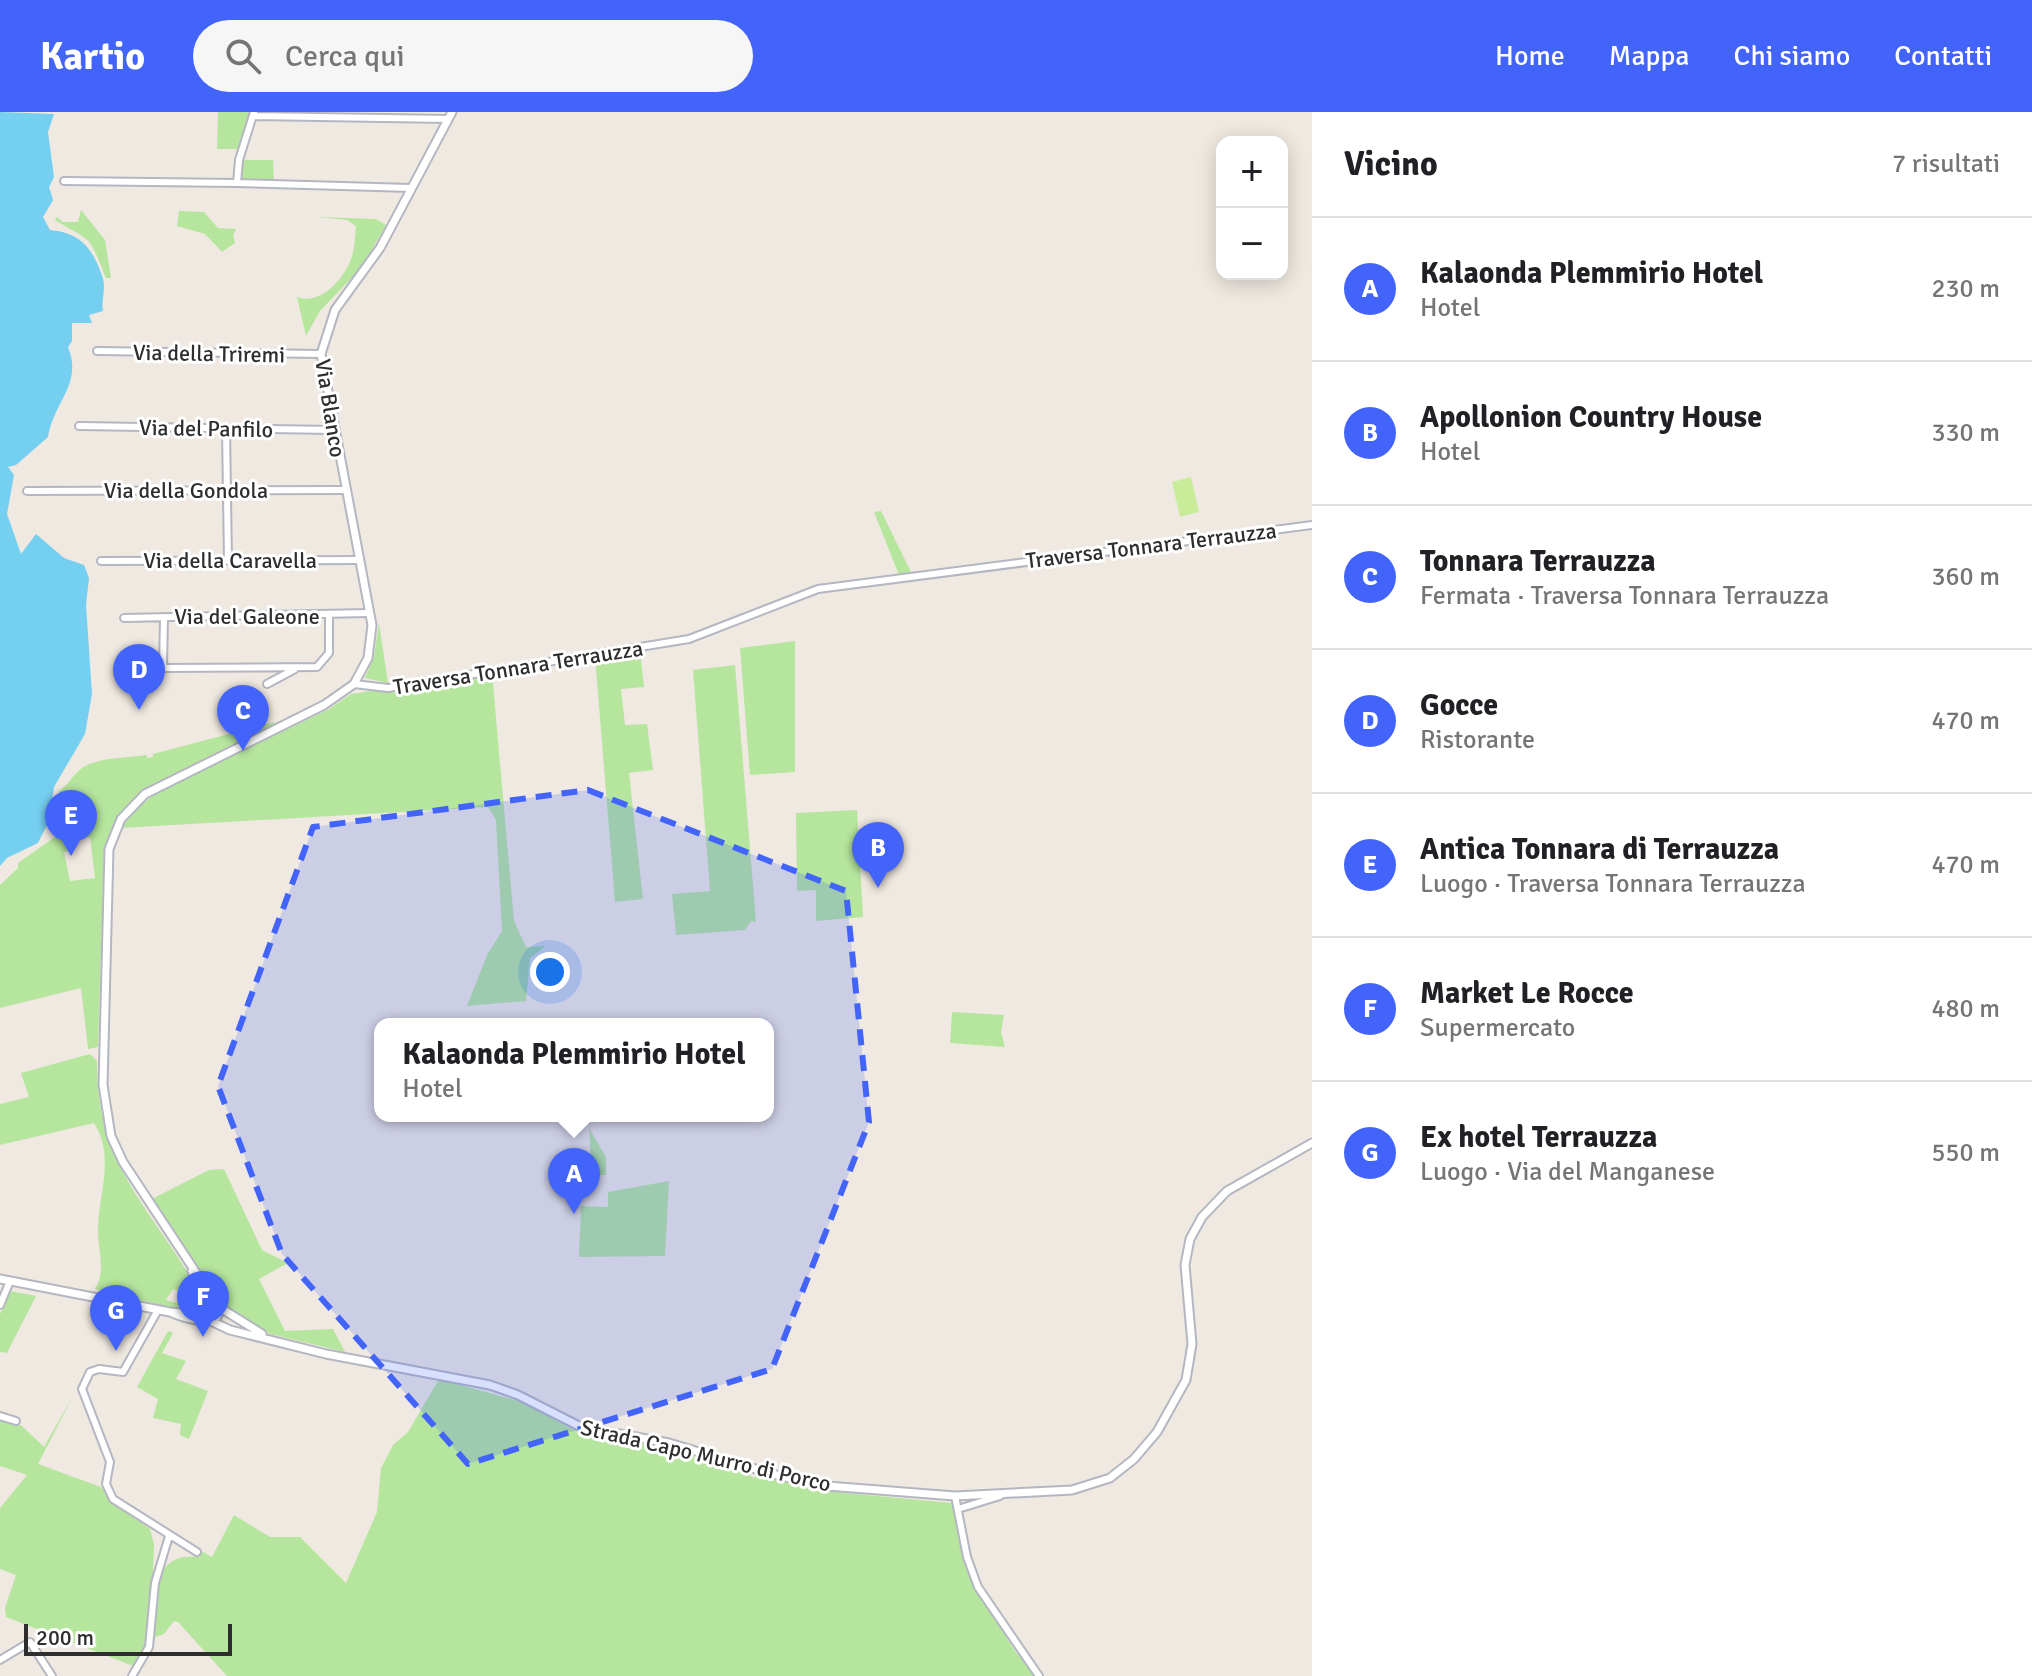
<!DOCTYPE html>
<html lang="it">
<meta charset="utf-8">
<style>
:root{--surface:#fff;--page:#f6f6f6;--text:#202124;--muted:#757577;--line:#e0e0e0;--accent:#4264fb}
body{margin:0;font-family:Signika,sans-serif;background:var(--page);color:var(--text)}
.controls{position:absolute;right:24px;top:24px;display:grid;overflow:hidden;border-radius:16px;box-shadow:0 4px 20px #0003}
.controls button{width:72px;height:72px;display:grid;place-items:center;padding:0;border:0;border-bottom:2px solid var(--line);background:var(--surface);color:var(--text);font:40px sans-serif}
.scale{position:absolute;left:24px;bottom:20px;width:208px;box-sizing:border-box;padding-left:8px;border:4px solid #2e2e2e;border-top:0;font-size:22px;line-height:28px;white-space:nowrap;color:#2e2e2e;-webkit-text-stroke:6px #fff;paint-order:stroke}
.you{position:absolute;left:550px;top:860px;width:28px;height:28px;margin:-20px;border:6px solid #fff;border-radius:50%;background:#1a73e8;box-shadow:0 0 0 12px #1a73e833}
.badge{display:grid;place-items:center;width:52px;height:52px;border-radius:50%;background:var(--accent);color:#fff;font-size:26px;font-weight:700}
.pin{position:absolute;translate:-50% -66px;filter:drop-shadow(0 2px 4px #0008)}
.pin::after{content:'';position:absolute;top:42px;width:28px;height:24px;background:inherit;clip-path:polygon(0 0,100% 0,50% 100%)}
.popup{position:absolute;left:374px;top:906px;width:400px;height:104px;box-sizing:border-box;display:grid;place-content:center;border-radius:16px;background:var(--surface);filter:drop-shadow(0 2px 6px #0005);font-size:26px;white-space:nowrap;color:var(--muted)}
.popup b{font-size:30px;color:var(--text)}
.popup::after{content:'';position:absolute;left:50%;top:100%;margin-left:-16px;border:16px solid transparent;border-top-color:var(--surface)}
.list{margin:0;padding:0;list-style:none}
h2{display:flex;justify-content:space-between;align-items:center;height:104px;margin:0;padding:0 32px;font-size:34px}
h2 small{font-size:26px;font-weight:400;color:var(--muted)}
.list li{display:grid;grid-template-columns:52px 1fr auto;gap:24px;align-items:center;box-sizing:border-box;height:144px;padding:0 32px;border-top:2px solid var(--line)}
.list b{display:block;font-size:30px;white-space:nowrap}
.list p{margin:0;font-size:26px;white-space:nowrap;color:var(--muted)}
.list em{font-size:26px;font-style:normal;color:var(--muted)}
.icon{flex:none;width:44px;height:44px;fill:none;stroke:currentColor;stroke-width:2;stroke-linecap:round;stroke-linejoin:round}
.map{position:relative;flex:none;width:1312px;height:1564px;overflow:hidden}
header{display:flex;align-items:center;gap:48px;box-sizing:border-box;height:112px;padding:0 40px;background:var(--accent);color:#fff}
header strong{font-size:38px}
nav{display:flex;gap:44px;margin-inline-start:auto;font-size:28px}
.search{width:560px;height:72px;background:var(--page);display:flex;align-items:center;gap:20px;box-sizing:border-box;padding:0 28px;border-radius:44px;color:var(--muted);font-size:30px}
main{display:flex}
aside{flex:1;background:var(--surface)}
.map>svg:first-child{display:block}
.green{fill:#b6e59e;fill-rule:evenodd}
.pitch{fill:#c9ec9a}
.water{fill:#75cff0}
.lines{fill:none;stroke-linecap:round;stroke-linejoin:round}
.minor-casing{stroke:#b4b7c1;stroke-width:10}
.tertiary-casing{stroke:#b4b7c1;stroke-width:11}
.minor{stroke:#fff;stroke-width:6}
.tertiary{stroke:#fff;stroke-width:7}
.marked{fill:#4264fb;fill-opacity:0.2;stroke:#4264fb;stroke-width:6;stroke-dasharray:16 10;stroke-linejoin:round}
.labels{text-anchor:middle;stroke-width:6;stroke-linejoin:round;paint-order:stroke}
.street-label{font-size:22px;fill:#2e2e2e;stroke:#fff}
</style>
<header>
<strong>Kartio</strong>
<div class="search"><svg class="icon" aria-label="search" viewBox="0 0 24 24"><circle cx="10" cy="10" r="6"/><path d="M15 15l6 6"/></svg>Cerca qui</div>
<nav><a>Home</a><a>Mappa</a><a>Chi siamo</a><a>Contatti</a></nav>
</header>
<main>
<div class="map">
<svg width="1312" height="1564" viewBox="0 0 1312 1564">
<rect width="100%" height="100%" fill="#efe9e1"/>
<path class="green" d="M218 0H251L239 37H217Z
M242 48H273L274 71 240 67Z
M81 98 105 128 111 166H106C88 122 95 132 55 108L57 105 63 110H78Z
M179 99 204 100 218 116 236 117 233 124 235 131 222 140 205 122 177 114Z
M316 105 376 107 386 113 362 155 320 199 306 224 297 185C320 194 344 167 351 147 355 137 355 124 356 114L347 108Z
M881 399 911 460 899 463 874 400Z
M379 511 388 571 365 566 374 544Z
M795 529V660L750 663 740 536Z
M640 539 644 575 621 577 625 613 647 612 653 658 629 661 643 787 615 790 595 545Z
M735 553 756 810 751 809 745 818 676 823 672 782 710 779 693 558Z
M492 561 514 809 526 835 546 834 530 846 526 889 467 894 487 843 502 819 496 708 488 695 121 716 138 695 158 680 329 597 351 582Z
M274 610 275 613 151 674 119 702 104 737 98 935 88 937 81 876 0 896V773L18 756V751L55 725 59 679C68 673 74 662 82 656 98 645 128 646 147 643V646L153 645V642ZM83 719 85 726 90 725 95 766 70 769 64 740 75 737V721Z
M857 698 863 805 816 809V778L797 779 796 701Z
M952 900 1004 903 1001 920 1005 935 950 931Z
M90 942 97 949C96 1052 150 1095 198 1177L201 1188 195 1187 189 1198 191 1189 187 1182 173 1177 166 1188 180 1192 177 1197 95 1177C107 1158 97 1137 98 1116 99 1082 115 1043 94 1011L0 1033V992L29 985 21 961Z
M589 1016 606 1045V1063H590V1053H566L567 1036 570 1037 569 1048 591 1050Z
M224 1057 262 1138 288 1151 259 1167 285 1219 333 1217 345 1240 270 1222 227 1196 152 1087 209 1058Z
M669 1069 665 1144 579 1145 581 1094 608 1095V1080Z
M10 1179 36 1184 7 1241 0 1240V1202Z
M168 1219 173 1221 162 1241 186 1249 176 1267 208 1279 189 1327 180 1323 181 1312 153 1306 158 1287 137 1275Z
M439 1267 522 1290 574 1318 657 1333 748 1361 753 1366 757 1363 845 1381 952 1391 972 1471 1015 1539 1035 1564H227L178 1510 174 1509 164 1522 152 1526C156 1492 148 1438 200 1445L201 1439 212 1445 234 1403 270 1425H300L346 1471 377 1400 381 1356 393 1333 408 1320Z
M73 1284 38 1352 101 1375 111 1389 150 1417 154 1432 152 1491 148 1533 136 1555 6 1505 5 1496 16 1463 0 1457V1396L27 1363 0 1354V1307L22 1314 44 1335Z"/>
<path class="pitch" d="M1191 365 1199 400 1180 405 1172 370Z"/>
<path class="water" d="M0 0 54 2 48 20 54 65 49 75 53 88 43 105 50 118C81 121 93 136 103 167 106 177 101 189 103 199L89 203 92 211H72V229L68 235C83 272 54 289 48 325L16 353 8 355 14 363 7 402 21 442 36 422 64 446 84 453 89 466 86 493 92 582 85 622 54 675 49 709 38 731 7 746 0 754Z"/>
<g class="lines">
<defs>
<path id="minor" d="M253 4 448 7
M64 69 237 71 239 48 254 0
M237 71 411 76
M97 239 321 242
M79 314 333 318
M226 316 228 449
M27 379 345 378
M101 449 358 448
M164 505 163 556 317 555 329 541V504
M124 506 369 501
M135 556H163
M267 572 295 557
M354 572 388 576 689 527 818 477 1312 413
M0 1193 10 1169
M158 1198 123 1260 99 1257 90 1260 82 1277 110 1350 106 1372 113 1387 197 1440
M0 1304 16 1309
M955 1384 967 1445 978 1475 1039 1564
M958 1397 1000 1384
M0 1548 30 1530 52 1564
M132 1564 149 1535 155 1471 169 1424"/>
<path id="tertiary" d="M192 1159 205 1192
M0 1167 170 1200 191 1202 203 1195
M219 1195 262 1222
M170 1200C186 1207 201 1211 217 1205L220 1197 123 1050 111 1024 103 973 109 737 121 707 145 682 324 593 354 572 368 546 372 513 321 242 335 198 380 136 452 0
M211 1209 230 1218 326 1242 490 1273 518 1283 581 1315 669 1331 772 1362 827 1374 955 1384 1072 1378 1110 1366 1134 1347 1157 1320 1186 1268 1192 1232 1185 1153 1190 1127 1202 1105 1227 1079 1312 1031"/>
</defs>
<use href="#minor" class="minor-casing"/>
<use href="#tertiary" class="tertiary-casing"/>
<use href="#minor" class="minor"/>
<use href="#tertiary" class="tertiary"/>
</g>
<path class="marked" d="M588 678 846 779 869 1010 772 1257 468 1352 282 1142 218 974 313 715Z"/>
<g class="labels">
<g class="street-label">
<text transform="translate(209 241) rotate(1)" y="8">Via della Triremi</text>
<text transform="translate(331 296) rotate(81)" y="8">Via Blanco</text>
<text transform="translate(206 316) rotate(1)" y="8">Via del Panfilo</text>
<text x="186" y="386">Via della Gondola</text>
<text transform="translate(1151 433) rotate(-7)" y="8">Traversa Tonnara Terrauzza</text>
<text x="230" y="456">Via della Caravella</text>
<text x="247" y="512">Via del Galeone</text>
<text transform="translate(518 555) rotate(-9)" y="8">Traversa Tonnara Terrauzza</text>
<text transform="translate(706 1343) rotate(13)" y="8">Strada Capo Murro di Porco</text>
</g>
</g>
</svg>
<div class="controls">
<button>+</button>
<button>−</button>
</div>
<div class="scale">200 m</div>
<div class="you"></div>
<div class="pin badge" style="left:574px;top:1102px">A</div>
<div class="popup"><b>Kalaonda Plemmirio Hotel</b>Hotel</div>
<div class="pin badge" style="left:878px;top:776px">B</div>
<div class="pin badge" style="left:243px;top:639px">C</div>
<div class="pin badge" style="left:139px;top:598px">D</div>
<div class="pin badge" style="left:71px;top:744px">E</div>
<div class="pin badge" style="left:203px;top:1225px">F</div>
<div class="pin badge" style="left:116px;top:1239px">G</div>
</div>
<aside>
<h2>Vicino<small>7 risultati</small></h2>
<ul class="list">
<li><span class="badge">A</span><div><b>Kalaonda Plemmirio Hotel</b><p>Hotel</p></div><em>230 m</em></li>
<li><span class="badge">B</span><div><b>Apollonion Country House</b><p>Hotel</p></div><em>330 m</em></li>
<li><span class="badge">C</span><div><b>Tonnara Terrauzza</b><p>Fermata · Traversa Tonnara Terrauzza</p></div><em>360 m</em></li>
<li><span class="badge">D</span><div><b>Gocce</b><p>Ristorante</p></div><em>470 m</em></li>
<li><span class="badge">E</span><div><b>Antica Tonnara di Terrauzza</b><p>Luogo · Traversa Tonnara Terrauzza</p></div><em>470 m</em></li>
<li><span class="badge">F</span><div><b>Market Le Rocce</b><p>Supermercato</p></div><em>480 m</em></li>
<li><span class="badge">G</span><div><b>Ex hotel Terrauzza</b><p>Luogo · Via del Manganese</p></div><em>550 m</em></li>
</ul>
</aside>
</main>
